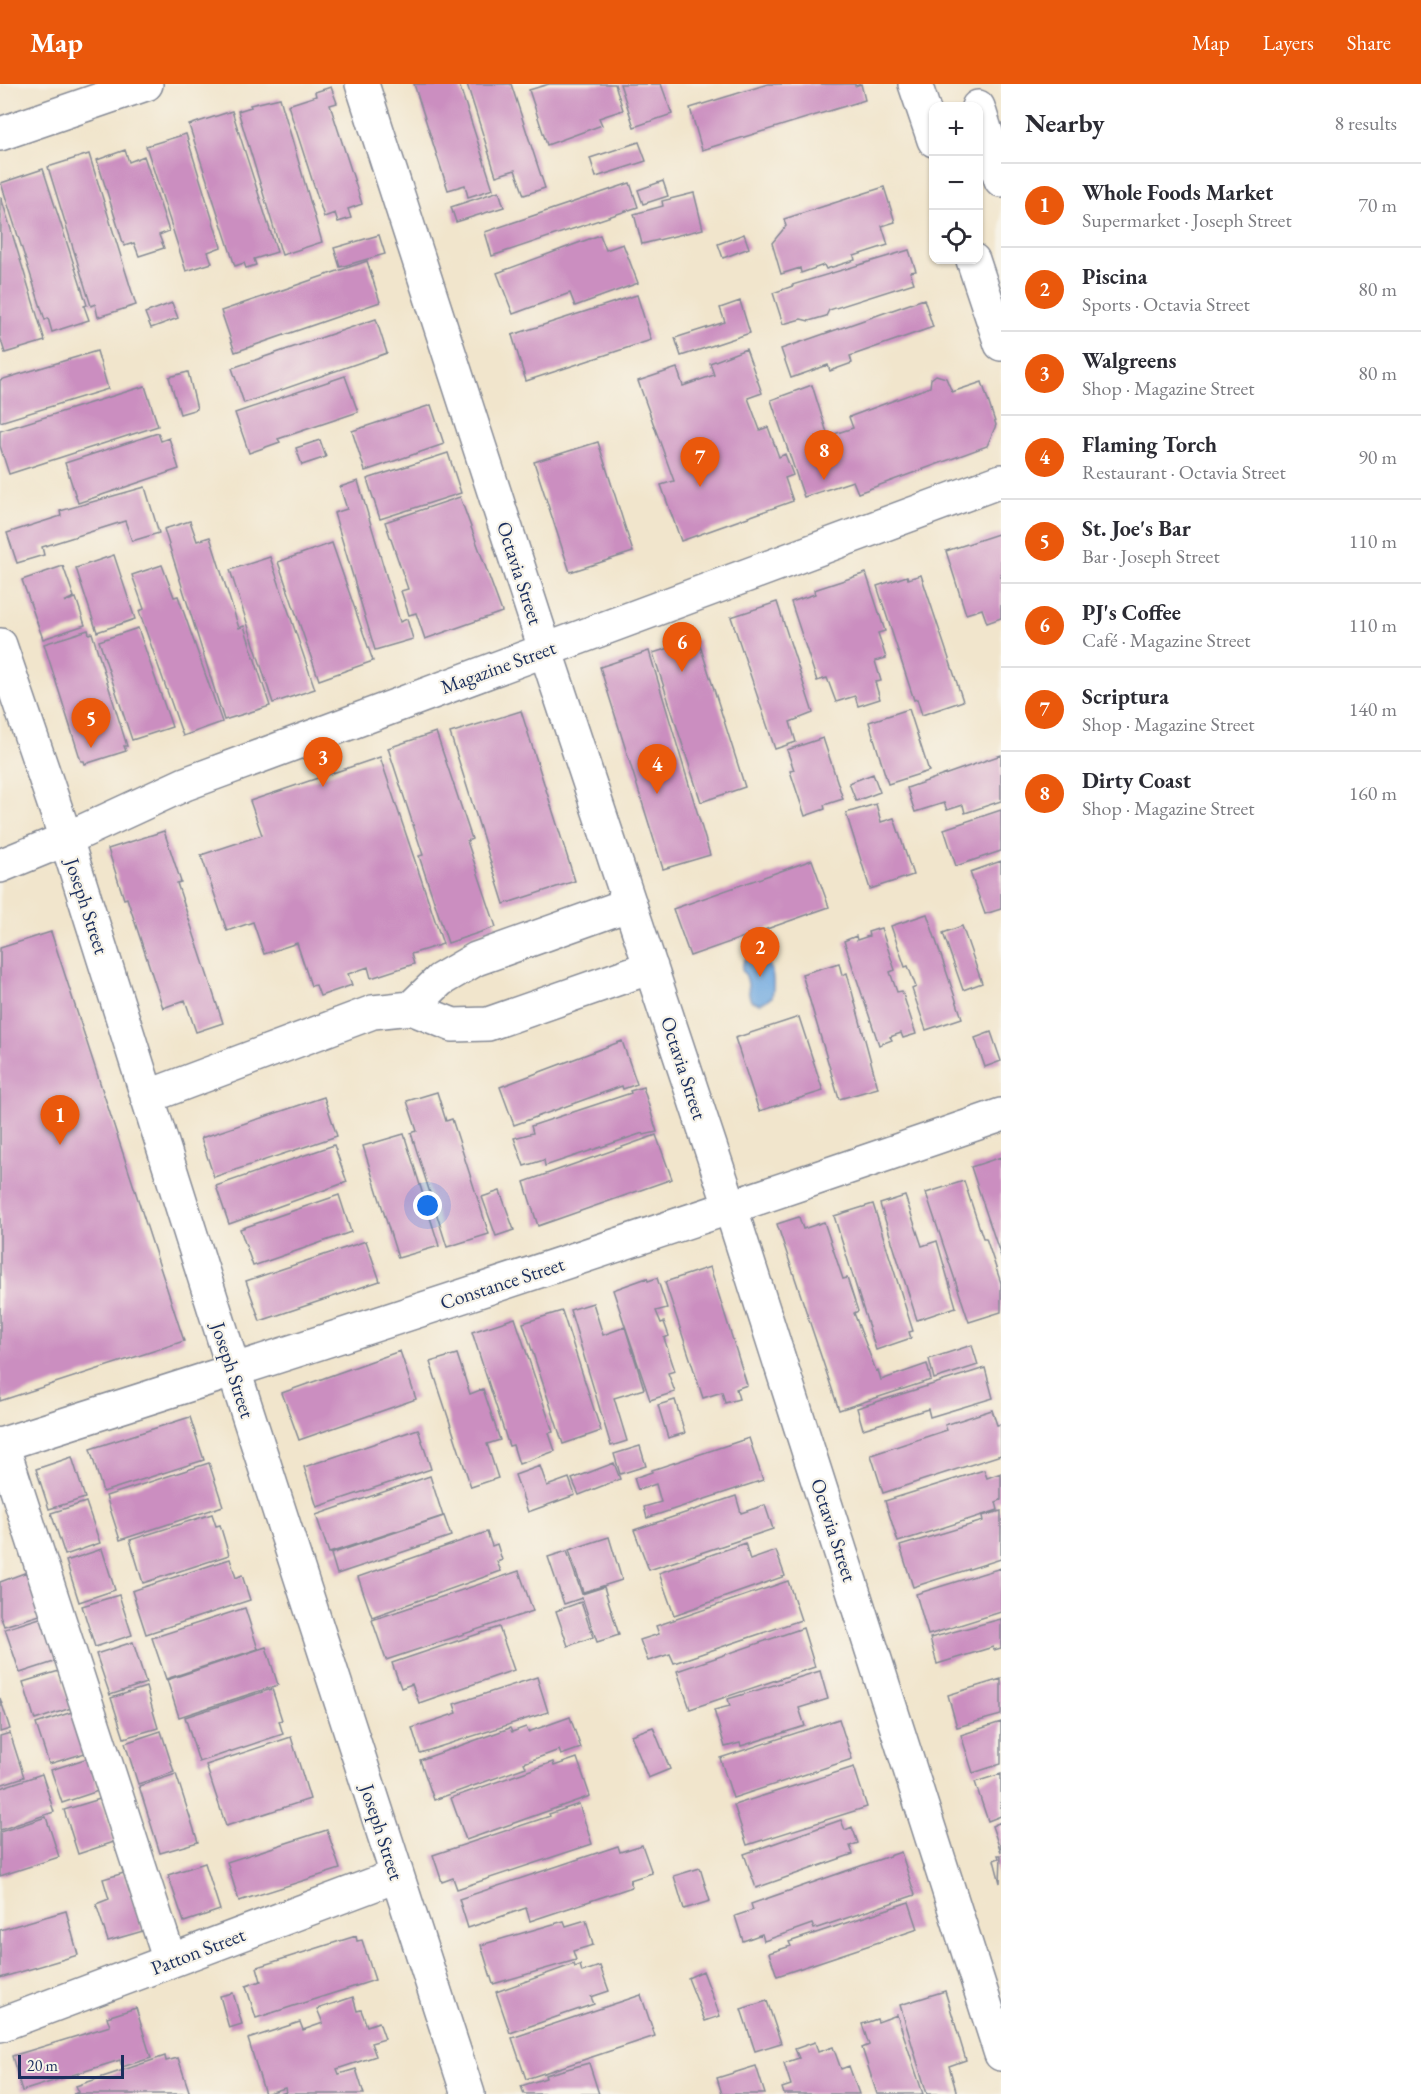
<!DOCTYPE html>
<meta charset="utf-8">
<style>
:root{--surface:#fff;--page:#f2f2f3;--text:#2b2b33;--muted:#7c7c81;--line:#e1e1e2;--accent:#ea580c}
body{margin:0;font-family:"EB Garamond",serif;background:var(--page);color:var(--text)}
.controls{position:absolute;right:18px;top:18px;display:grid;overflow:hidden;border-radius:12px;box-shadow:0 2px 4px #0004}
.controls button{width:54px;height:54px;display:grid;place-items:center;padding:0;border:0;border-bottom:2px solid var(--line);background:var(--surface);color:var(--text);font:30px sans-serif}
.scale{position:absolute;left:18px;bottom:15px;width:106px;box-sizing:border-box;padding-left:6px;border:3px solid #1b2f5e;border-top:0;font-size:16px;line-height:21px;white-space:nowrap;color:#1b2f5e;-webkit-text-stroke:4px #f7f3e8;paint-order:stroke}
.you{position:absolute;left:428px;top:1122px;width:21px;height:21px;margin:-15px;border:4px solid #fff;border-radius:50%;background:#1a73e8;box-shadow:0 0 0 9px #1a73e833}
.badge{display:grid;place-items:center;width:39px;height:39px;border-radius:50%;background:var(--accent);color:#fff;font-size:20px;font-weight:700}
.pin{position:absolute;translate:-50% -50px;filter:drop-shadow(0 2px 3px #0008)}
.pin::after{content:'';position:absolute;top:32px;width:21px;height:18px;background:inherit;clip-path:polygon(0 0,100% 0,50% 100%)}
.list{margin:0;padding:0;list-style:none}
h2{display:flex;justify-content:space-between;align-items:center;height:78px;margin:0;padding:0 24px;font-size:26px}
h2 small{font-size:20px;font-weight:400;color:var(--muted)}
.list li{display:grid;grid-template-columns:39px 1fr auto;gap:18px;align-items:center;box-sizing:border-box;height:84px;padding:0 24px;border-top:2px solid var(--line)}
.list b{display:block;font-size:22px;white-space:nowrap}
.list p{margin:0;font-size:20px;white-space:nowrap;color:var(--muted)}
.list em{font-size:20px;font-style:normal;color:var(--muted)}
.icon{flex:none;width:33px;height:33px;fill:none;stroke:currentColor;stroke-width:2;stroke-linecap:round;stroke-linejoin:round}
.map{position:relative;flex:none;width:1001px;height:2010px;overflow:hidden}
header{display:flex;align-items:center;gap:36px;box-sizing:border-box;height:84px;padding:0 30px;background:var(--accent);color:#fff}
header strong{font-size:28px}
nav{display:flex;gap:33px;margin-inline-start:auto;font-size:21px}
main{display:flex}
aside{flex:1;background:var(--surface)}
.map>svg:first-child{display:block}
.water{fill:#70a9e0;stroke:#466c9f;stroke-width:1.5}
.building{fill:#cb8ec0}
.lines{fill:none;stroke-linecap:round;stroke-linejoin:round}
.minor-casing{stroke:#868a95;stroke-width:36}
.minor{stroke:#fff;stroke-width:33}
.labels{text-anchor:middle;stroke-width:4.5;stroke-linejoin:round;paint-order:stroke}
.street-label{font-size:20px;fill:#1b2f5e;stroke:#f7f3e8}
</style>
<header>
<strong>Map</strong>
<nav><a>Map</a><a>Layers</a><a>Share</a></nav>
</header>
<main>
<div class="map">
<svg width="1001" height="2010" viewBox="0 0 1001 2010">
<rect width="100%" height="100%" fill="#f7f3e8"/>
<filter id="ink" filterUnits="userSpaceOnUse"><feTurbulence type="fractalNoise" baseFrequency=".0167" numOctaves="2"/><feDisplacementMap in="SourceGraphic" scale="12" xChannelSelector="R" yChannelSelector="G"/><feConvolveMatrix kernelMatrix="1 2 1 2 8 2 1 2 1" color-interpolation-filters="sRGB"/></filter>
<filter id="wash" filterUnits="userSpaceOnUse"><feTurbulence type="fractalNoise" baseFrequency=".008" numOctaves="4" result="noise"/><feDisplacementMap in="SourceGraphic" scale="24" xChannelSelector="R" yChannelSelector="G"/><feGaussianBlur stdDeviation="1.35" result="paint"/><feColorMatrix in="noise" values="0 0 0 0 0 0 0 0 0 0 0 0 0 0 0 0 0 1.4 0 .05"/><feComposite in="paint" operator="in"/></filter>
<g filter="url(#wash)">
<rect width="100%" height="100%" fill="#f1e5cc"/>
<path class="water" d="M753 870C774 875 775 895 772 913L760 920 751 917C746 906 751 896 742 886 742 878 745 873 753 870Z"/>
<g id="blocks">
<path class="building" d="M414 0H459L493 105 468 113 465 101 448 106Z
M467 0H511L545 104 524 111 515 86 496 92Z
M549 0H615L623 26 599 34 602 41 547 61 529 6Z
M620 0H661L672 30 634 43Z
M768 0H855V2L861 0 865 16 702 66 690 24Z
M331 3 337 19 330 21 362 120 348 125 351 134 338 138 335 129 324 133 288 21 316 12 315 8Z
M280 14 322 158 282 171 238 27 251 23 250 21Z
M232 27 277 168 254 175 256 181 246 184 244 179 235 182 189 41Z
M186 50 221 163 208 168 212 179 186 187 146 62Z
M639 58 646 77 596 93 590 74Z
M125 66 129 78 144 72 169 147 159 151 164 164 139 172 134 159 124 162 97 76Z
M89 70 136 221 98 233 95 220 91 222 48 83Z
M43 85 87 221 84 222 89 236 52 248 48 234 45 236 1 99Z
M663 97 668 112 643 120 638 106Z
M630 99 638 123 492 172 485 148Z
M884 103 895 138 882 142 888 161 854 172 855 176 826 185 824 181 801 189 800 184 781 190 772 159 786 142 784 135Z
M499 107 504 123 456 138 451 123Z
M694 109 703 145 642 160 634 130 663 122 662 117Z
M1 113 45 257 5 269 0 253Z
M744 150 749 164 723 174 718 160Z
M379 151 385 170 340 183 334 164Z
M600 151 606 166 623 160 638 199 575 222 570 209 513 230 497 189Z
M909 166 916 187 910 188 914 199 829 226 826 232 809 237 801 235 783 240 773 209 793 202 792 201Z
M367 177 380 218 235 268 221 227Z
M637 211 651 256 526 297 512 251Z
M924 215 933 243 850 272 852 279 830 287 828 281 791 294 781 265Z
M740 217 750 249 681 272 675 254 725 238 720 224Z
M172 219 178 234 151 244 145 229Z
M376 235 387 269 244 319 232 284Z
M746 265 762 309 748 314 760 346 768 343 779 373 785 370 793 391 785 394 793 417 681 457 661 401 674 397 638 297 677 284 683 302 714 291 710 279Z
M97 267 108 305 0 338V296Z
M188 288 197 325 180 330 169 293Z
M936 291 946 294 952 308 982 298 996 341 987 362 858 409 853 397 804 413 771 316 812 301 828 352 853 344 849 333 930 303 931 295Z
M345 292 358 328 278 355 280 358 249 369 235 329Z
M145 302 158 342 9 390 0 362V347Z
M431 321 444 360 365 387 352 347Z
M158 349 161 357 169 354 179 385 78 419 65 379Z
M320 356 326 373 302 381 296 364Z
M598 358 633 468 570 488 534 378Z
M448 369 461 409 380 435 367 395Z
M358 397 400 538 407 535 413 555 375 566 334 429 347 425 340 403Z
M145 403 159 449 132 457 125 437 42 463 44 471 17 479 7 449 61 432 60 427Z
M460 413 502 528 425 555 416 529 409 531 401 507 408 505 385 438Z
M190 437 197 457 210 453 239 544 244 542 270 622 224 636 164 445Z
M1001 449V534L987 539 982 525 966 530 946 467Z
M332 459 373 577 319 596 278 478Z
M114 471 135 535 97 548 76 484Z
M270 473 315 605 273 619 230 486Z
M162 481 174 513 178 512 222 638 183 652 139 527 144 525 132 491Z
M63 482 74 513 64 518 76 514 85 541 43 555 22 496Z
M866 489 885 547 878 549 886 574 875 577 881 597 875 598 880 615 858 622 855 612 836 618 827 594 817 597 791 518 815 510 814 506Z
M921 491 963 617 922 631 917 615 914 616 877 502 907 492 908 495Z
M777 518 813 629 790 638 796 658 775 665 731 533Z
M138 544 172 643 132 656 99 557Z
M88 546 89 550 92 549 127 662H124L126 667 85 680 84 677H81L44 560Z
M698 555 745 703 701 718 653 569Z
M649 567 710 771 663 785 600 583Z
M909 625 929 687 888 700 869 638Z
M521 627 575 797 504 820 450 649Z
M436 648 472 755 467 757 496 843 448 859 419 772 423 771 388 664Z
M823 654 843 715 824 721 825 725 805 732 790 687 794 686 787 666Z
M1001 671V717L965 729 963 721 947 726 944 719 915 728 907 704Z
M380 673 443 860 411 870 414 880 371 894 368 883 348 890 352 901 320 912 316 901 311 902 297 859 264 870 253 838 227 847 201 771 262 751 250 717Z
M873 690 880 708 856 717 849 699Z
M876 720 881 738 894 734 913 791 870 805 846 729Z
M1001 726V767L956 782 944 745Z
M164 747 181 798 177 799 223 939 196 948 185 916 163 924 127 814 124 815 108 765Z
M812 776 829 823 690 872 673 825Z
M1001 777V825L985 830 970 788Z
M927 830 962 934 926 946 912 905 916 903 908 882 905 883 891 842Z
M962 842 982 899 963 906 943 849Z
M881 844 895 886 890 888 897 908 902 907 916 950 903 954 901 949 890 953 892 956 879 961 844 857 856 852 857 856 869 852 868 848Z
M51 848 184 1257 0 1317V864Z
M839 879 842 891 847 889 878 1004 839 1015 802 890Z
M799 933 823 1007 759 1027 735 954Z
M991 948 1001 977 985 983 975 954Z
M622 957 637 1000 623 1005 622 1002 514 1041 500 1003Z
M643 1003 657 1048 644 1051 643 1049 545 1082 544 1076 524 1082 514 1054 533 1049 531 1042 631 1009 630 1007Z
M437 1008 446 1037 452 1035 489 1150 447 1163 411 1049 417 1047 407 1017Z
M324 1013 337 1052 214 1093 201 1054Z
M404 1050 439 1162 398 1174 363 1062Z
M656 1051 672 1095 538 1142 524 1098Z
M334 1061 347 1098 229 1140 216 1102Z
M1001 1073V1173L971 1083Z
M964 1097 983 1154H986L1001 1199V1228L969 1238 926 1109Z
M500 1107 514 1146 496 1152 482 1113Z
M339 1111 351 1148 253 1182 240 1145Z
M905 1112 922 1162 937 1157 956 1223 917 1236 880 1120Z
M873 1120 913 1247 909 1248 911 1254 876 1266 834 1132Z
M799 1133 803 1145 824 1138 843 1195 847 1194 858 1227 854 1229 876 1287 878 1286 881 1296 927 1280 931 1296 839 1326 777 1140Z
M366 1157 380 1197 260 1237 246 1197Z
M710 1183 747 1301 736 1305 739 1315 725 1319 722 1308 703 1314 665 1198Z
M647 1194 648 1197 657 1194 667 1224 656 1227 661 1239 664 1238 669 1252 664 1254 675 1287 668 1289 675 1308 650 1316 613 1206Z
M593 1219 603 1251 625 1243 644 1305 614 1314 627 1357 611 1362 570 1226Z
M562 1227 601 1347 563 1360 523 1239Z
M515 1234 553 1348 549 1349 555 1367 519 1380 513 1361 509 1362 472 1248Z
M972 1261 978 1281 934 1295 929 1275Z
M400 1267 416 1315 299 1356 282 1309Z
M457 1270 470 1310 483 1305 500 1356 487 1360 498 1394 471 1403 430 1278Z
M985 1284 993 1314 930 1333 928 1325 863 1345 857 1324Z
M675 1316 685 1349 668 1354 658 1321Z
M992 1326 997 1341 1001 1340V1371L883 1409 871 1371 947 1346 945 1341Z
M190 1333 204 1376 103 1408 90 1365Z
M418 1345 431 1385 317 1423 304 1383Z
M749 1354 763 1396 647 1434 644 1423 661 1418 656 1400 638 1406 634 1394 652 1388V1386Z
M640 1362 646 1382 620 1390 614 1370Z
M72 1373 85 1414 49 1425 36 1385Z
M209 1379 223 1422 120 1456 106 1412Z
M614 1379 620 1395 579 1411 572 1395Z
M540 1382 547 1402 569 1394 575 1411 528 1428 515 1391Z
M984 1386 987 1394 1001 1389V1416L996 1418 998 1426 898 1458 885 1417Z
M430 1392 443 1432 329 1469 316 1431Z
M736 1412 741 1429 765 1421 773 1445 649 1486 634 1446Z
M86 1418 100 1459 65 1471 51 1429Z
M1001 1427V1475L913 1503 900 1462 983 1437 982 1432Z
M212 1430 216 1442 220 1441 229 1471 143 1499 130 1456Z
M444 1432 451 1452 337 1490 331 1470Z
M487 1448 492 1462 497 1460 502 1476 497 1478 501 1487 372 1533 358 1493Z
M609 1453 622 1496 583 1508 569 1466Z
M745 1459 750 1476 776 1467 785 1492 674 1531 659 1489Z
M102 1465 115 1506 79 1518 66 1477Z
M567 1467 582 1510 604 1503 619 1551 597 1558 582 1514 564 1520 548 1473Z
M230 1475 236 1494 242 1491 250 1516 146 1550 132 1507Z
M1001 1484V1528L928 1551 916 1510Z
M519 1487 533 1527 386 1576 372 1536Z
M27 1488 40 1531 4 1542 0 1531V1498Z
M788 1497 801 1536 674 1579 670 1570 648 1577 640 1556 659 1550 656 1542Z
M119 1511 132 1551 95 1563 82 1522Z
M581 1518 593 1553 568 1562 556 1527Z
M245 1524 258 1565 166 1595 152 1554Z
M43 1533 57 1577 20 1589 5 1545Z
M1001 1535V1564L994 1566 993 1563 937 1580 930 1554Z
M499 1543 514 1586 419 1619 412 1600 401 1604 392 1579Z
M803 1544 815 1583 690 1625 677 1587Z
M133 1558 146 1599 110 1611 96 1570Z
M266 1563 278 1601 179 1633 167 1596Z
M59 1587 71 1624 35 1636 23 1598Z
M820 1587 828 1615 799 1624 805 1642 741 1662 740 1659 725 1663 714 1626 730 1622 728 1615Z
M537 1593 548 1628 420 1669 412 1644 457 1629 454 1620Z
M1001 1595V1631L957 1643 948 1611Z
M146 1603 158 1644 124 1654 111 1614Z
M272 1605 282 1636 279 1637 283 1650 199 1678 185 1633Z
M0 1614 10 1645 0 1648Z
M72 1628 85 1669 49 1680 36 1640Z
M570 1633 581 1664 561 1671 559 1666 524 1679 526 1683 434 1716 420 1676 510 1644 512 1648 526 1643 528 1648Z
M839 1635 852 1675 733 1714 720 1674Z
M1001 1638V1680L973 1689 961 1651Z
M653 1643 670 1685 648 1694 631 1651Z
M161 1647 174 1688 138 1700 125 1659Z
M10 1649 24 1693 0 1701V1652Z
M291 1653 310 1715 226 1742 206 1681Z
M88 1674 98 1707 62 1719 51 1686Z
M577 1674 590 1712 466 1756 451 1714 553 1678 554 1682Z
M854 1683 867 1723 747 1761 734 1721Z
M42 1690 54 1728 0 1746V1704Z
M176 1690 198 1758 160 1769 139 1702Z
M1001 1690V1732L988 1737 975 1698Z
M100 1715 114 1758 78 1770 64 1726Z
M579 1720 592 1760 457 1805 453 1794 442 1798 433 1771 550 1732 549 1730Z
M46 1733 59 1773 0 1792V1748Z
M841 1736 845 1746 852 1743 858 1759 850 1762 853 1770 756 1804 744 1770Z
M1001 1738V1768L992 1742Z
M327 1746 340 1785 239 1817 227 1778Z
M642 1761 652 1789 630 1796 632 1803 530 1837 526 1824 468 1844 459 1815 618 1762 620 1768Z
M901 1768 915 1811 814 1845 812 1840 764 1857 762 1850 743 1857 735 1832 753 1826 751 1820Z
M998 1771H1001L1000 1799 994 1776 999 1774Z
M205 1779 220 1826 184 1838 168 1791Z
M700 1784 710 1817 684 1825 674 1792Z
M124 1789 143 1847 108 1857 96 1820 109 1815 103 1795Z
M909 1818 918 1845 777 1892 769 1869 791 1862 789 1858Z
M66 1827 78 1871 0 1894V1846Z
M586 1836 593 1861 573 1867 576 1876 493 1900 481 1861 564 1837 566 1842Z
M356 1852 357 1857 362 1856 375 1896 256 1934 246 1902 261 1897 257 1883Z
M574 1880 575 1883 580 1881 582 1888 600 1882 609 1907 591 1913 594 1920 510 1949 496 1908Z
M703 1887 720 1932 705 1937 688 1894Z
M945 1907 966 1976 949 1982 957 2010H927L900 1921Z
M233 1909 242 1940 229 1944 220 1912Z
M641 1911 655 1952 526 1995 512 1954Z
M353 1913 357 1927 361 1926 367 1942 379 1938 385 1955 371 1959 376 1972 337 1985 339 1990 356 1985 364 2010H280L286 2008 285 2004 265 2010 248 1955 300 1938 303 1946 323 1939 317 1925Z
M767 1917 781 1959 755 1967 741 1925Z
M136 1924 151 1974 122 1983 120 1976 22 2007 12 1972 110 1942 107 1933Z
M897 1931 923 2010H877L862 1964 869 1961 862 1940 877 1935 878 1938Z
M815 1958 818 1968 833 1963 841 1985 849 1982 859 2010H784L782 2004 791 2001 784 1979 799 1974 795 1965Z
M165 1972 166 1977 178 1974 190 2010H73L79 2008 76 2002Z
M589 1979 599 2010H524L521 2002 546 1994 545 1991Z
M756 1982 765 2010H722L717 1994Z"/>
</g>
</g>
<g filter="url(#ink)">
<use href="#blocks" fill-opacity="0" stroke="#868a95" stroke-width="1.5"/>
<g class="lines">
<defs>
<path id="minor" d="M362 0 545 565 731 1125 1001 1970
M915 0 934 56
M978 23 1001 96
M0 50 146 0
M973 176 1001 260
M0 561 66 755 234 1287 468 2010
M0 782 66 755 185 700 1001 397
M411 924 440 896 476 875 630 820
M147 1013 373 928 411 924 453 941 488 940 651 883
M2 1360 170 1877
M0 1361C335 1255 669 1146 1001 1031
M0 1941 396 1792"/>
</defs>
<use href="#minor" class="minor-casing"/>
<use href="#minor" class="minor"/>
</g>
</g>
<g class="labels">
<g class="street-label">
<text transform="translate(520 489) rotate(72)" y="7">Octavia Street</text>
<text transform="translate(498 583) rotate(-20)" y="7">Magazine Street</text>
<text transform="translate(87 822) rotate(72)" y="7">Joseph Street</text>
<text transform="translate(684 984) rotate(72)" y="7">Octavia Street</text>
<text transform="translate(502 1199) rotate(-18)" y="7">Constance Street</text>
<text transform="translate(233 1286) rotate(72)" y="7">Joseph Street</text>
<text transform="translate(834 1446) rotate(72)" y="7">Octavia Street</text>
<text transform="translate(382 1748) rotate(72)" y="7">Joseph Street</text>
<text transform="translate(198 1867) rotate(-21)" y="7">Patton Street</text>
</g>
</g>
</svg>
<div class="controls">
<button>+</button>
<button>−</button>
<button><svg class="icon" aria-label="locate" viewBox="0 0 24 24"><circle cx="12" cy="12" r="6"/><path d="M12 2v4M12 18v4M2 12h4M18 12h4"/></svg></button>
</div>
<div class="scale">20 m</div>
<div class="you"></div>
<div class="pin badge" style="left:60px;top:1061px">1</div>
<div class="pin badge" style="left:760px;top:893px">2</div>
<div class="pin badge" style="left:323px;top:703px">3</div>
<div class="pin badge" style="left:657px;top:710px">4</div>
<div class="pin badge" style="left:91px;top:664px">5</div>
<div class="pin badge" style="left:682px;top:588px">6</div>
<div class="pin badge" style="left:700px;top:403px">7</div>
<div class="pin badge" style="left:824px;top:396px">8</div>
</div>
<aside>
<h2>Nearby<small>8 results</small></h2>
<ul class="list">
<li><span class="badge">1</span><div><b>Whole Foods Market</b><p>Supermarket · Joseph Street</p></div><em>70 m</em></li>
<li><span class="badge">2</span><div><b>Piscina</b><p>Sports · Octavia Street</p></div><em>80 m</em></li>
<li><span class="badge">3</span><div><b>Walgreens</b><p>Shop · Magazine Street</p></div><em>80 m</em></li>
<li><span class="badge">4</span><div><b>Flaming Torch</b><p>Restaurant · Octavia Street</p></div><em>90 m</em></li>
<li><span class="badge">5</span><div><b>St. Joe's Bar</b><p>Bar · Joseph Street</p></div><em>110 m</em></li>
<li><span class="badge">6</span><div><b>PJ's Coffee</b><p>Café · Magazine Street</p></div><em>110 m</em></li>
<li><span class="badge">7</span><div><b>Scriptura</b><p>Shop · Magazine Street</p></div><em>140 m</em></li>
<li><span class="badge">8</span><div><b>Dirty Coast</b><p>Shop · Magazine Street</p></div><em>160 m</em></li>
</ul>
</aside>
</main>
